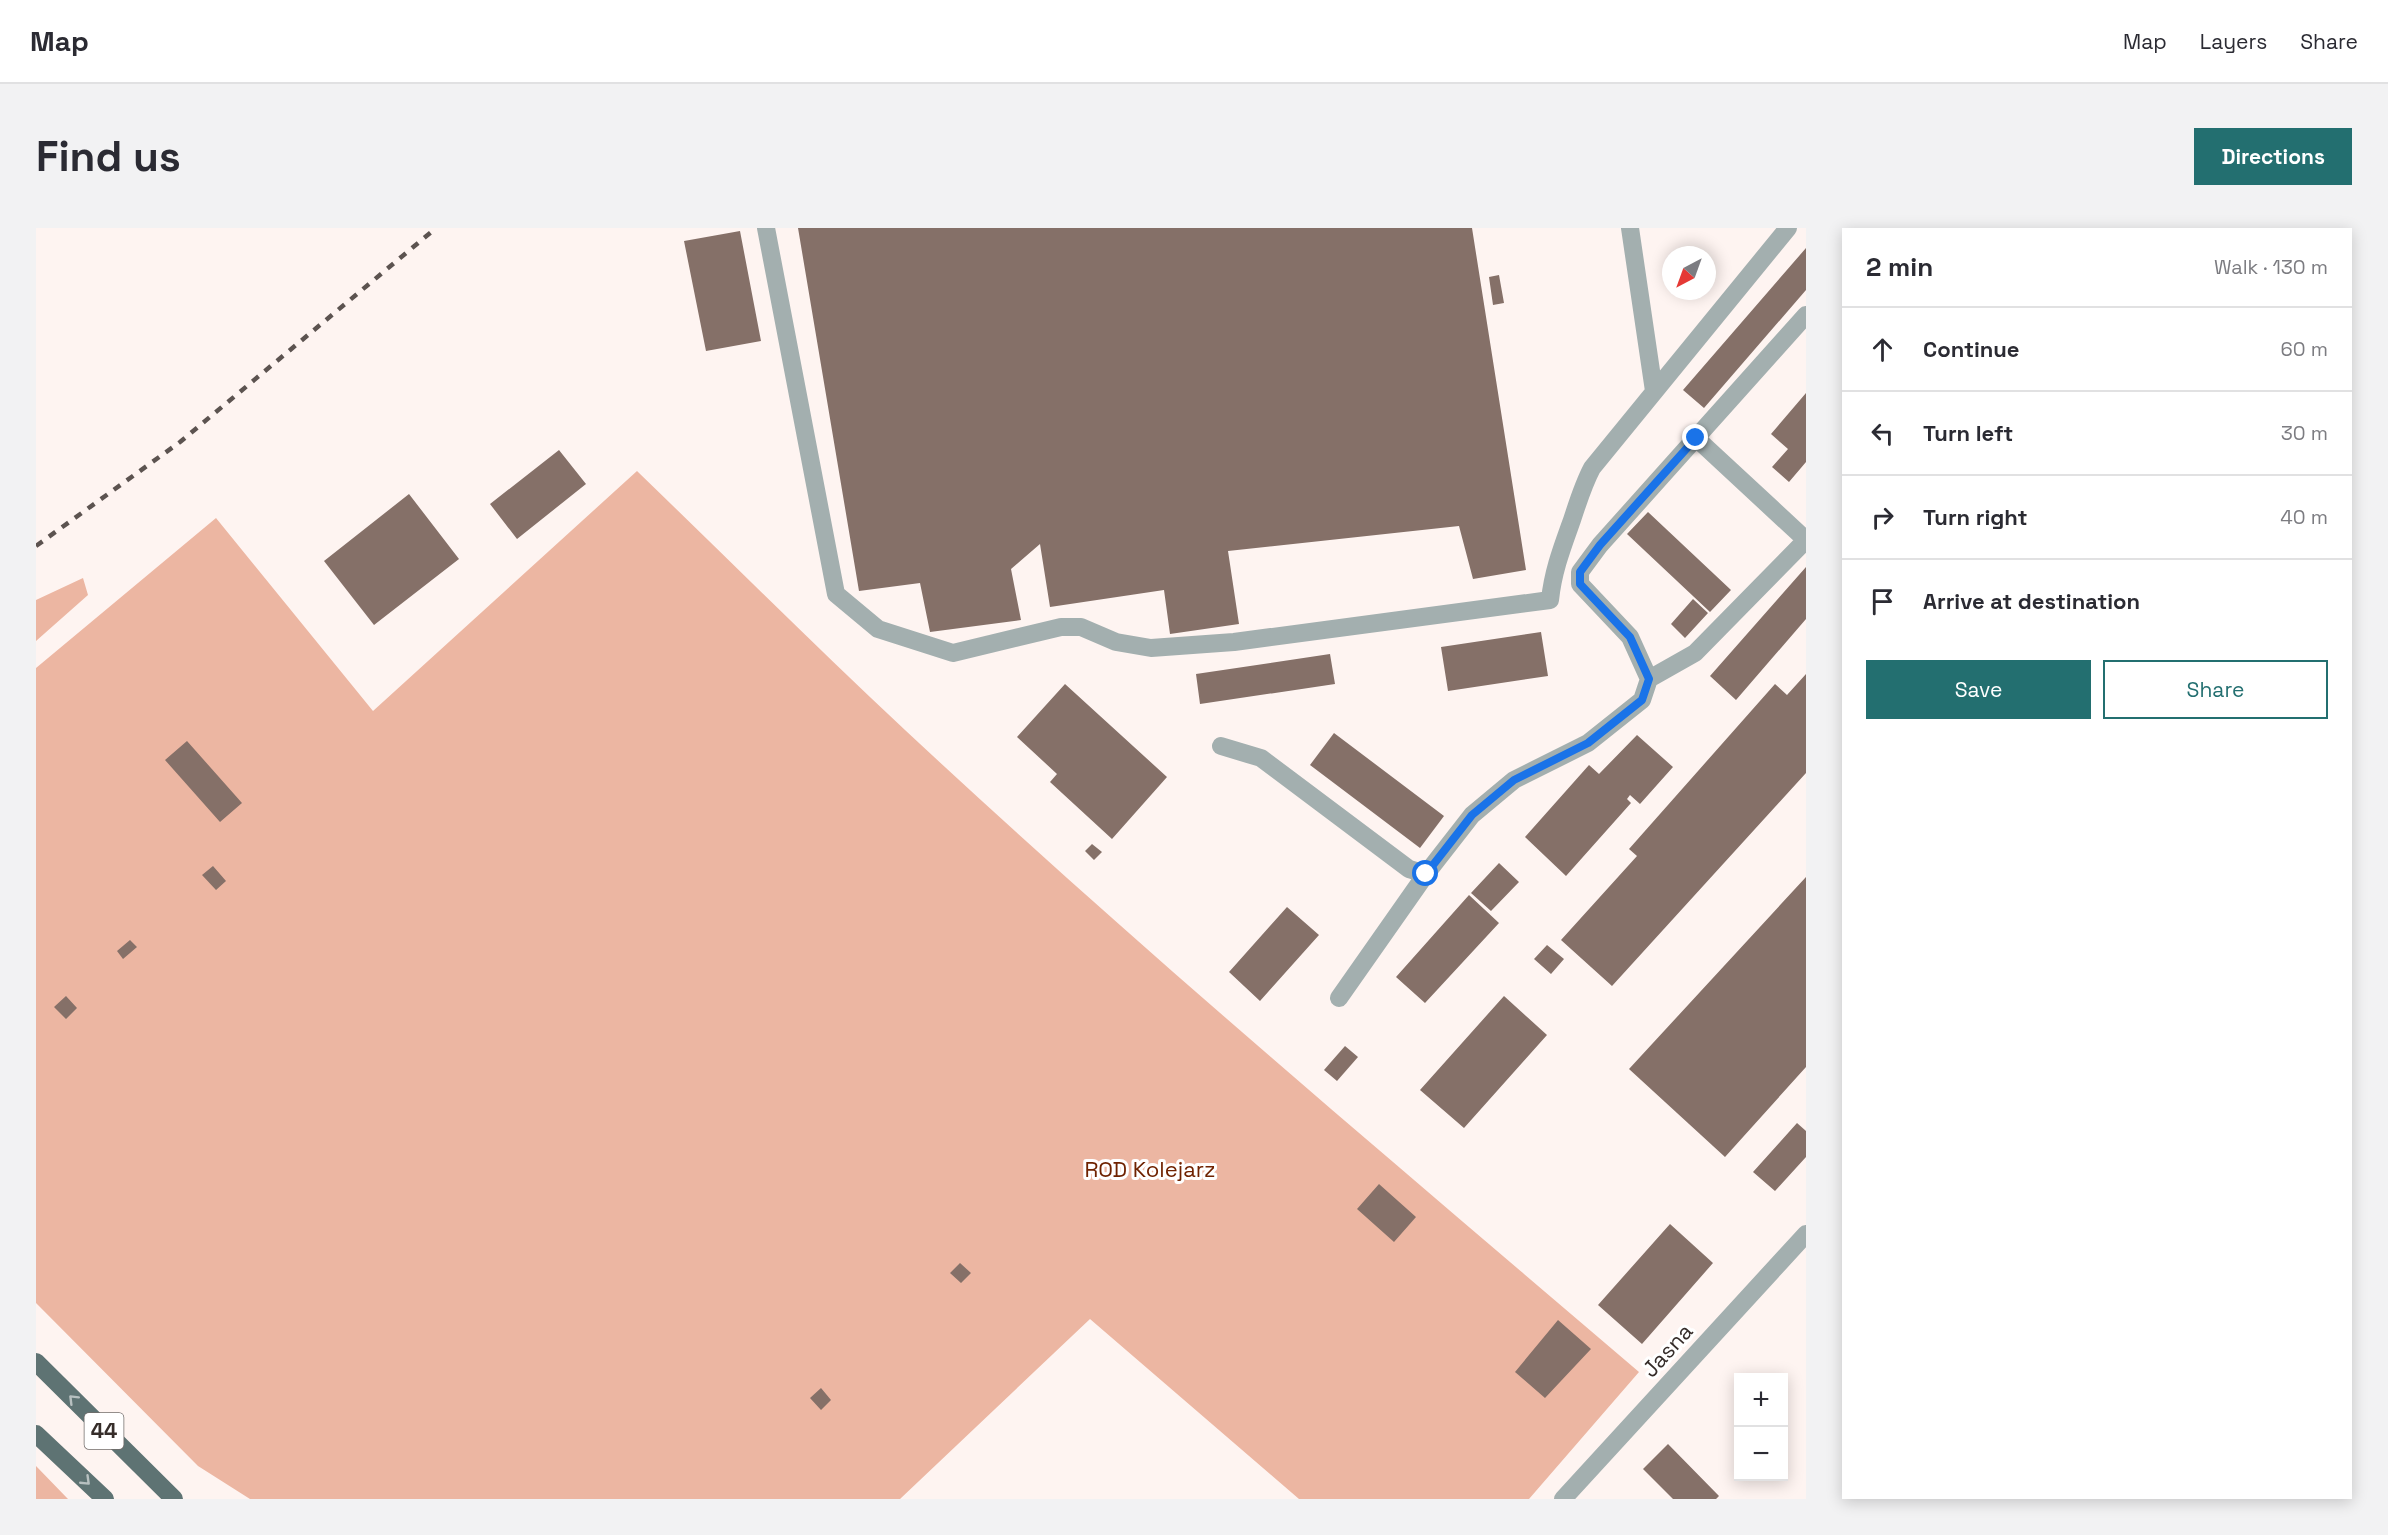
<!DOCTYPE html>
<meta charset="utf-8">
<style>
:root{--surface:#fff;--page:#f2f2f3;--text:#2b2b33;--muted:#7c7c81;--line:#e1e1e2;--accent:#236f70}
body{margin:0;font-family:"Space Grotesk",sans-serif;background:var(--page);color:var(--text)}
.controls{position:absolute;right:18px;bottom:18px;display:grid;overflow:hidden;border-radius:0px;box-shadow:0 3px 15px #0003}
.controls button{width:54px;height:54px;display:grid;place-items:center;padding:0;border:0;border-bottom:2px solid var(--line);background:var(--surface);color:var(--text);font:30px sans-serif}
.compass{position:absolute;left:1626px;top:18px;width:54px;height:54px;border-radius:50%;background:var(--surface);box-shadow:0 3px 15px #0003;rotate:221deg}
.stop{position:absolute;width:18px;height:18px;margin:-14px;border:4px solid #1a73e8;border-radius:50%;background:#fff}
.stop.end{background:#1a73e8;border-color:#fff;box-shadow:0 2px 6px #0008}
.list{margin:0;padding:0;list-style:none}
h2{display:flex;justify-content:space-between;align-items:center;height:78px;margin:0;padding:0 24px;font-size:26px}
h2 small{font-size:20px;font-weight:400;color:var(--muted)}
.list li{display:grid;grid-template-columns:39px 1fr auto;gap:18px;align-items:center;box-sizing:border-box;height:84px;padding:0 24px;border-top:2px solid var(--line)}
.list b{display:block;font-size:22px;white-space:nowrap}
.list em{font-size:20px;font-style:normal;color:var(--muted)}
.actions{display:flex;gap:12px;padding:18px 24px}
.actions a{flex:1;padding:14px 0;border:2px solid var(--accent);border-radius:0px;text-align:center;font-size:21px;color:var(--accent)}
.actions .main{background:var(--accent);color:#fff}
.icon{flex:none;width:33px;height:33px;fill:none;stroke:currentColor;stroke-width:2;stroke-linecap:round;stroke-linejoin:round}
.map{position:relative;flex:none;width:1770px;height:1271px;overflow:hidden;border-radius:0px}
header{display:flex;align-items:center;gap:36px;box-sizing:border-box;height:84px;padding:0 30px;background:var(--surface);border-bottom:2px solid var(--line)}
header strong{font-size:28px}
nav{display:flex;gap:33px;margin-inline-start:auto;font-size:21px}
.intro{display:flex;align-items:center;justify-content:space-between;box-sizing:border-box;height:144px;padding:0 36px}
h1{margin:0;font-size:42px}
.button{padding:15px 27px;border-radius:0px;background:var(--accent);color:#fff;font-size:21px;font-weight:700}
main{display:flex;gap:36px;padding:0 36px}
aside{flex:1;background:var(--surface);border-radius:0px;box-shadow:0 3px 15px #0003}
.map>svg:first-child{display:block}
.green{fill:#ecb6a2}
.building{fill:#857068}
.lines{fill:none;stroke-linecap:round;stroke-linejoin:round}
.minor{stroke:#a3afaf;stroke-width:18}
.major{stroke:#5e7373;stroke-width:18}
.rail{stroke:#5c5350;stroke-width:4.5;stroke-dasharray:8 8;stroke-linecap:butt}
.oneway{stroke:#b7c0c0}
.route{stroke:#1a73e8;stroke-width:8}
.labels{text-anchor:middle;stroke-width:6;stroke-linejoin:round;paint-order:stroke}
.shield{fill:#fff;stroke:#726c6a;stroke-width:1.5}
.shield-label{font-size:21px;font-weight:bold;fill:#362d2a}
.park-label{font-size:22px;fill:#6f2200;stroke:#fff}
.street-label{font-size:22px;fill:#362d2a;stroke:#fff}
</style>
<header>
<strong>Map</strong>
<nav><a>Map</a><a>Layers</a><a>Share</a></nav>
</header>
<div class="intro"><h1>Find us</h1><a class="button">Directions</a></div>
<main>
<div class="map">
<svg width="1770" height="1271" viewBox="0 0 1770 1271">
<rect width="100%" height="100%" fill="#fef4f1"/>
<path class="green" d="M601 243C690 329 778 417 869 502 1107 724 1356 933 1603 1144L1493 1271H1263L1054 1091 864 1271H214L162 1238 0 1075V440L180 290 337 483Z
M47 350 52 367 0 413V372Z
M0 1238 32 1271H0Z"/>
<path class="building" d="M762 0H1436L1490 342 1437 351 1423 298 1192 323 1203 396 1134 406 1128 362 1014 379 1004 316 975 341 985 392 894 404 884 355 823 363Z
M704 3 725 113 670 123 648 13Z
M1770 20V62L1668 180 1647 162Z
M1463 47 1468 75 1457 77 1453 49Z
M1770 165V234L1753 254 1736 239 1752 221 1735 206Z
M523 222 550 256 481 311 454 276Z
M373 266 423 331 338 397 288 333Z
M1612 284 1695 362 1674 384 1591 306Z
M1770 339V391L1700 472 1674 448Z
M1657 371 1672 385 1649 410 1635 396Z
M1505 404 1512 448 1412 463 1405 419Z
M1294 426 1299 456 1164 476 1160 446Z
M1770 446V545L1576 758 1525 712 1601 628 1593 621 1739 456 1751 467Z
M1029 456 1131 549 1076 611 1014 554 1021 546 981 509Z
M1298 505 1408 588 1384 620 1274 537Z
M1601 507 1637 539 1604 576 1594 567 1591 571 1595 575 1530 648 1489 609 1553 537 1563 546Z
M151 513 206 575 184 594 129 532Z
M1056 616 1066 624 1058 632 1049 623Z
M1463 635 1483 654 1455 683 1435 665Z
M177 638 190 653 180 662 166 647Z
M1770 649V839L1689 929 1593 841Z
M1433 667 1463 695 1389 775 1360 749Z
M1251 679 1283 707 1224 773 1193 744Z
M94 712 101 719 87 731 81 723Z
M1511 717 1528 731 1515 746 1498 731Z
M30 768 41 780 30 791 18 779Z
M1468 768 1511 807 1428 900 1384 862Z
M1309 818 1322 829 1301 853 1288 842Z
M1761 895 1770 903V929L1739 963 1717 944Z
M1343 956 1380 989 1358 1014 1321 981Z
M1634 996 1677 1035 1606 1116 1562 1077Z
M924 1035 935 1045 925 1055 914 1045Z
M1522 1092 1555 1121 1509 1170 1479 1144Z
M785 1160 795 1172 785 1182 774 1170Z
M1632 1216 1683 1268 1680 1271H1637L1607 1241Z"/>
<g class="lines">
<path class="minor" d="M730 0 800 366 842 401 917 425 1025 399H1045L1080 414 1115 420 1198 414 1514 372C1517 343 1526 320 1536 292 1542 274 1547 257 1556 240L1752 0
M1594 0 1618 163
M1660 210 1770 312
M1613 451 1659 425 1770 312
M1185 518 1225 530 1373 641 1390 646 1436 587 1478 552 1552 515 1606 472 1613 451 1594 409 1544 356V344L1564 317 1770 87
M1303 770 1390 646
M1527 1271 1770 1006"/>
<path class="major" d="M0 1134 138 1271
M0 1206 69 1271"/>
<path class="rail" d="M0 318 144 214 400 0"/>
</g>
<defs><path id="oneway-chevron" d="M-2-3.5L2.5 0L-2 3.5" fill="none" stroke-width="1.6" stroke-linecap="round" stroke-linejoin="round" transform="scale(1.5)"/></defs>
<g class="oneway">
<use href="#oneway-chevron" transform="translate(37 1171) rotate(-135)"/>
<use href="#oneway-chevron" transform="translate(50 1253) rotate(44)"/>
</g>
<g class="lines">
<path class="route" d="M1390 646 1436 587 1478 552 1552 515 1606 472 1613 451 1594 409 1544 356V344L1564 317 1660 210"/>
</g>
<g class="labels">
<rect class="shield" x="48.5" y="1185" width="39" height="36" rx="4.5"/>
<g class="shield-label">
<text x="68" y="1210">44</text>
</g>
<g class="park-label">
<text x="1114" y="949">ROD Kolejarz</text>
</g>
<g class="street-label">
<text transform="translate(1631 1122) rotate(-48)" y="8">Jasna</text>
</g>
</g>
</svg>
<div class="controls">
<button>+</button>
<button>−</button>
</div>
<svg class="compass" viewBox="-18 -18 36 36"><path d="M0-13l5 13h-10z" fill="#e53935"/><path d="M0 13l5-13h-10z" fill="#7c7c81"/></svg>
<div class="stop" style="left:1390px;top:646px"></div>
<div class="stop end" style="left:1660px;top:210px"></div>
</div>
<aside>
<h2>2 min<small>Walk · 130 m</small></h2>
<ul class="list">
<li><svg class="icon" aria-label="ahead" viewBox="0 0 24 24"><path d="M12 20V5M6 11l6-6 6 6"/></svg><div><b>Continue</b></div><em>60 m</em></li>
<li><svg class="icon" aria-label="left" viewBox="0 0 24 24"><path d="M17 20v-9H6M10 6l-5 5 5 5"/></svg><div><b>Turn left</b></div><em>30 m</em></li>
<li><svg class="icon" aria-label="right" viewBox="0 0 24 24"><path d="M7 20v-9h11M14 6l5 5-5 5"/></svg><div><b>Turn right</b></div><em>40 m</em></li>
<li><svg class="icon" aria-label="arrive" viewBox="0 0 24 24"><path d="M6 21V4h12l-3 4 3 4H6"/></svg><div><b>Arrive at destination</b></div></li>
</ul>
<div class="actions"><a class="main">Save</a><a>Share</a></div>
</aside>
</main>
